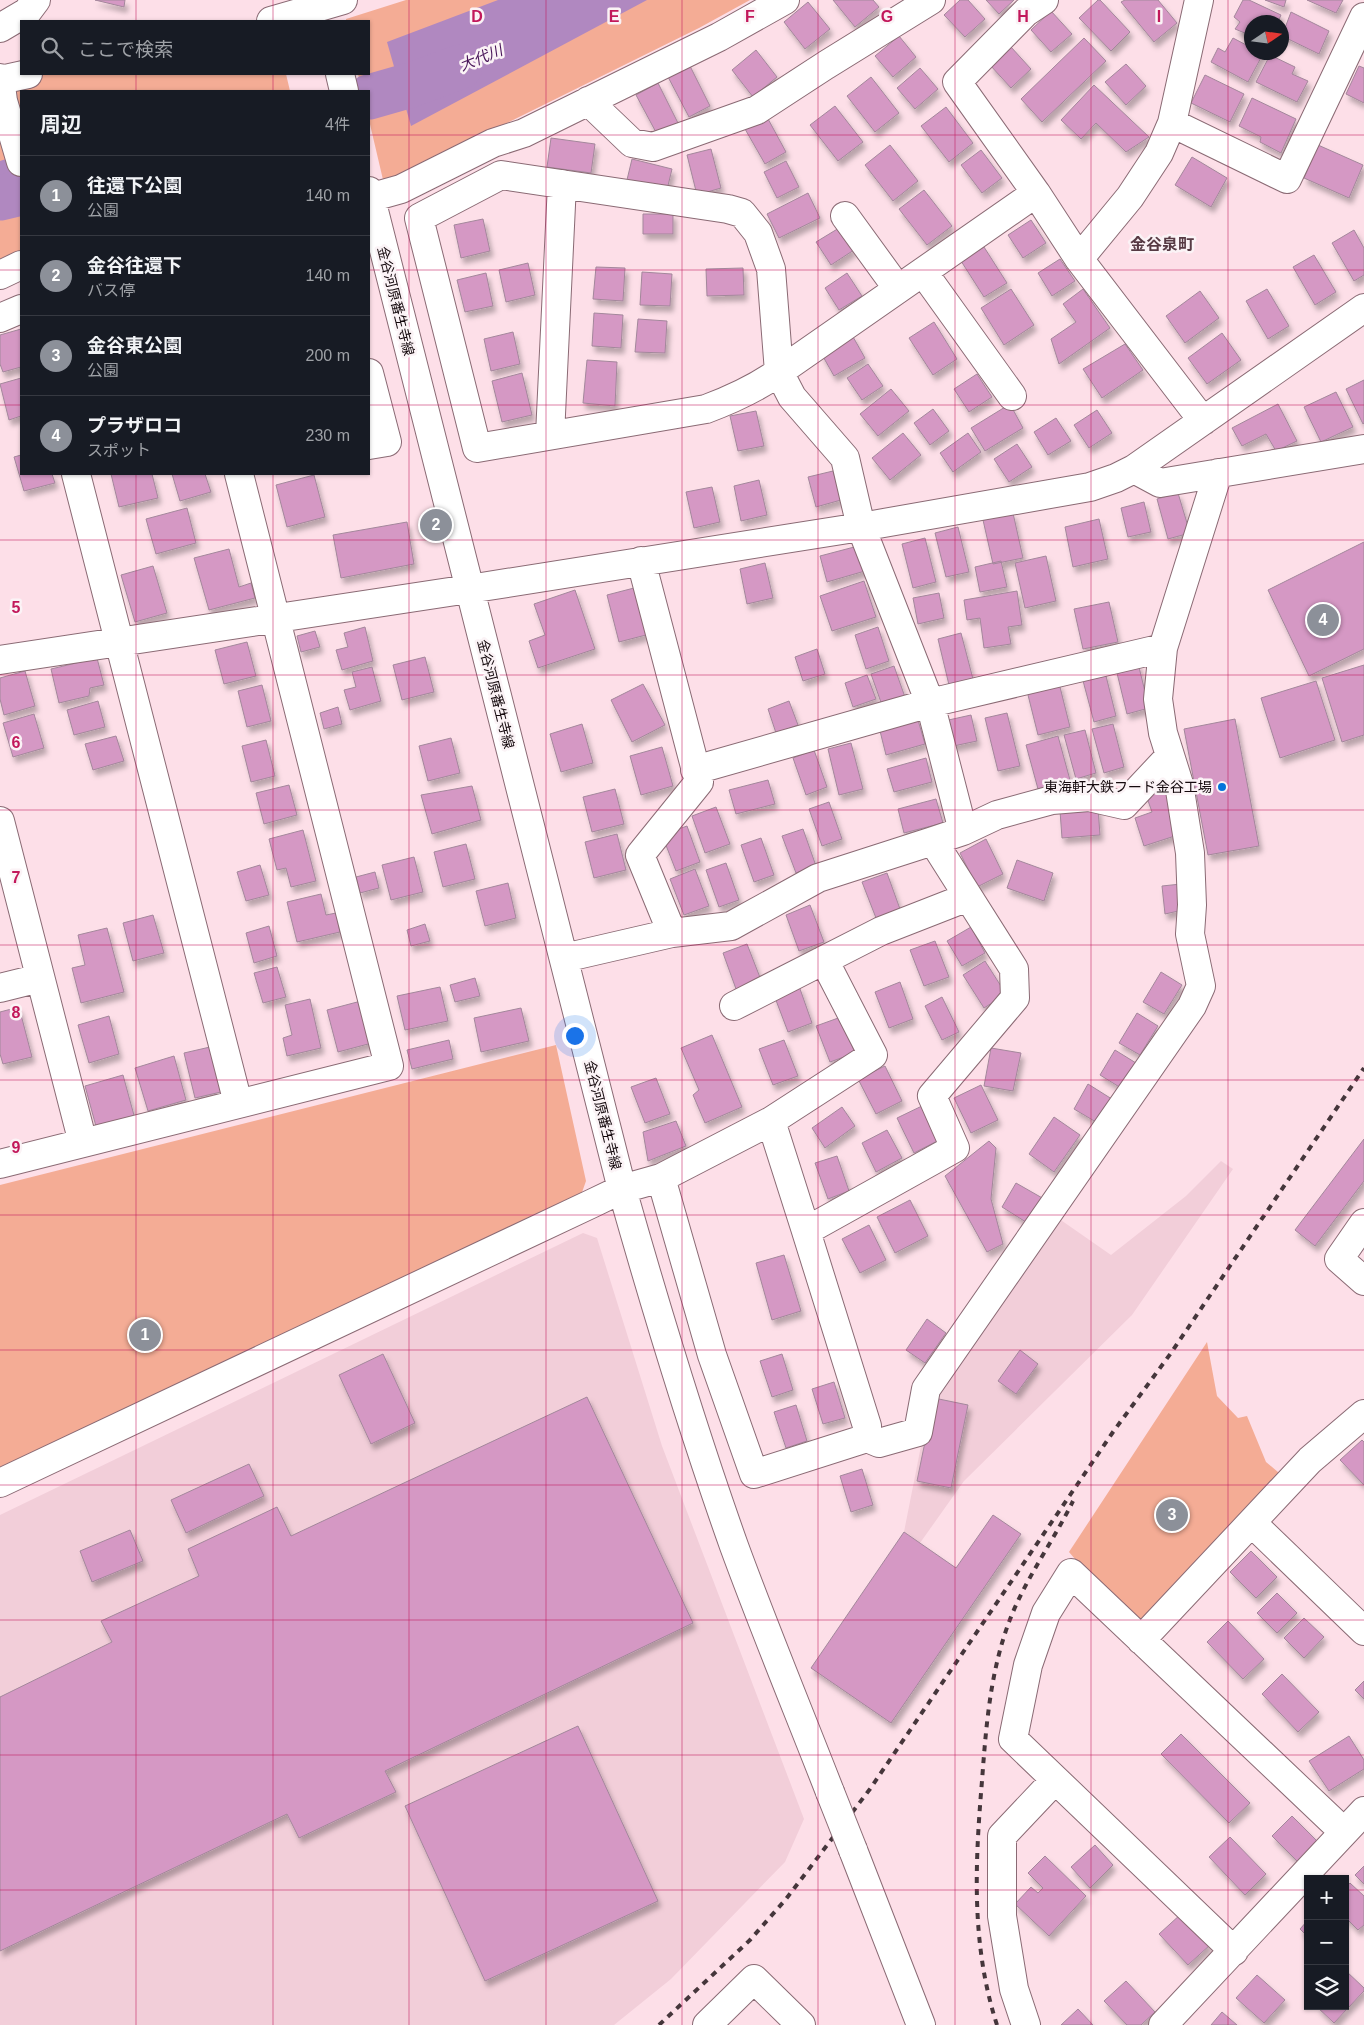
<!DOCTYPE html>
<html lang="ja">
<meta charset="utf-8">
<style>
:root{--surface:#171b24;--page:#242831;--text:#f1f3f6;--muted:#9ea1a6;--line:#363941;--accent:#8c9099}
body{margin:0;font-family:Helvetica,"Noto Sans JP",sans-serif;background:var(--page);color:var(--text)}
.controls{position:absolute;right:15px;bottom:15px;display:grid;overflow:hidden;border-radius:0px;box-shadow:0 1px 4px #0004}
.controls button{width:45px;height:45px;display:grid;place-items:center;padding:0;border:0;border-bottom:1px solid var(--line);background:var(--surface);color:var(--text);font:25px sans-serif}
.compass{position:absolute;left:1244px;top:15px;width:45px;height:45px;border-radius:50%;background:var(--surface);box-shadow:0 1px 4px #0004;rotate:77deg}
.you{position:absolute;left:574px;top:1035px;width:18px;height:18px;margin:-12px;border:4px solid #fff;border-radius:50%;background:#1a73e8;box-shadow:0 0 0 8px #1a73e833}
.badge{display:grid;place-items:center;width:32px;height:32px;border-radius:50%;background:var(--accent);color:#fff;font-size:16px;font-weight:700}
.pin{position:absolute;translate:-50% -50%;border:2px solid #fff;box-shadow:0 1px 5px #0006}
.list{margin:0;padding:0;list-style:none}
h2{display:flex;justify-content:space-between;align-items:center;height:65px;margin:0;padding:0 20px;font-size:21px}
h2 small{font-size:16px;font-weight:400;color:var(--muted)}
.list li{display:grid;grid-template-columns:32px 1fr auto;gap:15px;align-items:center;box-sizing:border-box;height:80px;padding:0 20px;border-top:1px solid var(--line)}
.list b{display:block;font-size:19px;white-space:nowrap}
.list p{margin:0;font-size:16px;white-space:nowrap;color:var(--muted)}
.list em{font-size:16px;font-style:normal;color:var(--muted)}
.icon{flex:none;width:28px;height:28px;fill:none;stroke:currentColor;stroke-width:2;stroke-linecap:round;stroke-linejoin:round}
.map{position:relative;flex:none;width:1364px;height:2025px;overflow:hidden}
.search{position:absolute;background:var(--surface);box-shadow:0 1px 4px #0004;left:20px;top:20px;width:350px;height:55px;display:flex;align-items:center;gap:12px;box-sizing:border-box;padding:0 18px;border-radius:0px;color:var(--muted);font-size:19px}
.panel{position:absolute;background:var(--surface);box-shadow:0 1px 4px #0004;left:20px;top:90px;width:350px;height:385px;border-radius:0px}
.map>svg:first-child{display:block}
.built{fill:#f2ced9}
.green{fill:#f4ac95}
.water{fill:#b088c0}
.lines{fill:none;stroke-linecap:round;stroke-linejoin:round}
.river{stroke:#b088c0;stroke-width:45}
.building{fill:#d598c4;stroke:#a3879b;filter:url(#shadow)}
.minor-casing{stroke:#8a6a74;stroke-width:30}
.minor{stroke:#fff;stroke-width:28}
.rail{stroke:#45363b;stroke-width:4;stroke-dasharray:6 6;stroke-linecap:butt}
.minor-bridge-casing{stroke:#8a6a74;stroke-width:30;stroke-linecap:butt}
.minor-bridge{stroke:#fff;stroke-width:28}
.grid{fill:none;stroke:#c2185b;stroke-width:1;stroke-opacity:0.55}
.poi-dot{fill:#0474db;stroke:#fbf3f6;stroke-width:2}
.labels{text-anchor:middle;stroke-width:5;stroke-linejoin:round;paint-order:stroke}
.street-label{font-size:14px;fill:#14090d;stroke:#fbf3f6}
.poi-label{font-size:14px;fill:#14090d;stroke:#fbf3f6;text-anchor:end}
.water-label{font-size:15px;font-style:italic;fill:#471358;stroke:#fbf3f6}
.quarter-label{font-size:16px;font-weight:bold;fill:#573a44;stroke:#fbf3f6}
.grid-label{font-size:16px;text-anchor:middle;font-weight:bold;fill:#c2185b;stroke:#fbf3f6;stroke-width:5;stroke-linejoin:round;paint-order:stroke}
</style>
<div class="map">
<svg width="1364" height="2025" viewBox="0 0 1364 2025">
<defs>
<filter id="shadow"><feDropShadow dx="3" dy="5.5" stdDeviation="2.5" flood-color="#0004"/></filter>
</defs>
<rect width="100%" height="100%" fill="#fddfe8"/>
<path class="built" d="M1221 1161 1233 1169 1132 1315 964 1481 920 1543 904 1532 932 1390 1055 1216 1111 1255 1186 1196Z
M583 1233 597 1238 662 1446 804 1819 785 1862 671 1979 614 2025H0V1515Z"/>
<path class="green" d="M406 0H750L699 28 384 184 369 120V91H362L358 74H369V21H346V19Z
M29 74H286L290 91H21V270L0 277V80Z
M556 1045 586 1181 580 1198 0 1472V1185Z
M1207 1342 1217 1396 1238 1418 1247 1416 1266 1462 1285 1478 1143 1627 1132 1626 1069 1552Z"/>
<path class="water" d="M498 0H647L411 126 387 42Z
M21 154V188L0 197V161Z"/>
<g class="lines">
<path class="river" d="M369 97 411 85 460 67
M0 198 21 193"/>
</g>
<path class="building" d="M95 0H125L124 7Z
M833 0H873L879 7 855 27Z
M960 0H968L985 19 965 37 944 15Z
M986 0H1014L999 14Z
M1098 0H1100L1130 32 1111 51 1079 18Z
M1125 0H1158L1177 23 1154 42 1121 2Z
M1243 0H1249L1281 15 1278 22H1252V36L1235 29 1240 22 1234 17Z
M1265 0H1286L1284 7Z
M1307 0H1343L1336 13Z
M808 2 830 29 805 49 784 22Z
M1051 11 1072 34 1051 52 1031 30Z
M1291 12 1329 31 1319 54 1282 36Z
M899 36 916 57 893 77 875 56Z
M1084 38 1106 61 1042 122 1021 99Z
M1233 38 1252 48V52L1263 54 1248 82 1211 62 1218 48 1225 52Z
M1011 47 1031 69 1011 88 990 65Z
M756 50 777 77 753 97 732 70Z
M1270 55 1295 67 1292 74 1308 81 1297 102 1256 82Z
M689 64 710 106 689 117 667 75Z
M1126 64 1146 86 1126 105 1105 82Z
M1359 66 1364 68V103L1346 94Z
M920 68 938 89 915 109 897 88Z
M1205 75 1244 94 1230 122 1191 103Z
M871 77 899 113 875 132 847 96Z
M658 83 679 125 658 136 636 95Z
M1094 85 1149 137 1126 152 1096 123 1081 139 1061 120Z
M1252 98 1296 119 1281 153 1260 142 1261 137 1239 126Z
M835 106 863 142 838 161 810 125Z
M946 107 973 143 949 162 921 126Z
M767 117 786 152 765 164 745 129Z
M551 138 595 144 591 173 547 167Z
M890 145 918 181 893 201 865 165Z
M1318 145 1363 165 1349 198 1304 178Z
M711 149 721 188 697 195 687 155Z
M981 150 1002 178 982 193 961 165Z
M1192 157 1227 178 1211 207 1175 185Z
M632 159 672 169 666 194 626 184Z
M786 161 799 187 777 198 764 172Z
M924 190 952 226 927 245 899 209Z
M808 193 820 218 779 238 767 214Z
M643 214H673V234H643Z
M483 219 490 251 461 258 454 225Z
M1031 220 1046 243 1023 258 1008 235Z
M839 228 854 250 831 265 816 242Z
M1354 230 1364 248V275L1354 281 1332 243Z
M984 247 1007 283 984 297 961 261Z
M1314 255 1336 292 1315 305 1293 267Z
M1060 259 1075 281 1052 296 1038 273Z
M528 263 535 295 506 302 499 270Z
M596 267 625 268 623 301 593 299Z
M743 268 744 295 707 296 706 269Z
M642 272 672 274 670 306 640 305Z
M486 273 493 306 465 312 457 280Z
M847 273 862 296 839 310 825 288Z
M1011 289 1034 325 1004 345 981 308Z
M1083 289 1110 328 1059 364 1051 339 1076 322 1063 304Z
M1267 289 1289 326 1268 339 1246 301Z
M1200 291 1219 318 1185 343 1166 316Z
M594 313 623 315 621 348 592 346Z
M638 319 667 321 665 353 635 352Z
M934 322 957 359 933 375 909 338Z
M21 329V367L3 372 0 364V335Z
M513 332 520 364 491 371 484 339Z
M1222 333 1241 360 1207 384 1188 358Z
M852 335 865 358 834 376 821 353Z
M1125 344 1143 370 1102 398 1083 369Z
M587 360 617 362 615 406 583 403Z
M868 364 883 386 862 400 847 378Z
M522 373 532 415 502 422 492 381Z
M977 374 992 397 969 412 954 389Z
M21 378V416L9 420 0 384Z
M1364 380V423L1363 424 1346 389Z
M891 389 909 411 878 436 860 414Z
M1336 392 1353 427 1321 442 1304 407Z
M1010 404 1023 428 985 451 971 428Z
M1278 404 1297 441 1276 451 1266 434 1242 446 1232 428Z
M933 409 949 431 930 445 914 423Z
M1097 410 1112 433 1089 448 1074 425Z
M756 411 764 446 738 451 730 416Z
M1056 418 1071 441 1048 455 1034 432Z
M903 433 921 455 890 480 872 458Z
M968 433 981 452 953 472 940 453Z
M1017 444 1032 467 1009 482 994 459Z
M21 455V474H52L55 483 24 491 14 457Z
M833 471 841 500 816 507 808 477Z
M111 474H152L158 498 119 507Z
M172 474H205L211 492 180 501Z
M314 475 325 517 287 527 276 485Z
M759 480 767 515 741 521 734 486Z
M712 487 720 522 694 528 686 492Z
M1178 493 1190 533 1168 539 1157 499Z
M1144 502 1151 532 1128 537 1121 508Z
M187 508 196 543 156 554 146 519Z
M1013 513 1023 558 993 564 983 520Z
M1099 519 1108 559 1073 567 1065 527Z
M407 522 414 564 341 578 333 535Z
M958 527 969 572 946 577 935 533Z
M925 538 936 582 913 588 902 544Z
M1364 542V649L1309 676 1268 590Z
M858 546 865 571 827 582 820 556Z
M229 549 239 587 251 583 255 598 209 610 194 558Z
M1046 556 1056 601 1025 608 1015 563Z
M1001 561 1007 587 980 592 975 567Z
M765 563 773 598 747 604 740 569Z
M153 566 167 613 135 622 121 575Z
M864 581 876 617 832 631 820 596Z
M634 588 646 635 619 642 607 595Z
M575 590 595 649 538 668 529 641 545 635 534 604Z
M1017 591 1022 625 1008 627 1011 644 984 648 980 618 967 620 964 600Z
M939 593 944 618 918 624 913 598Z
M1109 602 1118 642 1083 649 1074 609Z
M365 627 373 661 342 670 336 650 348 647 344 633Z
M878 627 889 661 866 669 855 635Z
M315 631 320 647 301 652 297 636Z
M961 633 973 679 949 685 938 639Z
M247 642 256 676 224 684 215 650Z
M817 649 825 674 803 681 795 657Z
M425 657 434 692 402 700 393 665Z
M97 658 104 685 90 688 89 696 59 703 51 669Z
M1138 663 1149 708 1127 714 1116 669Z
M1364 665V735L1342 742 1322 678Z
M894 666 906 700 883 708 871 674Z
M372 667 381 701 350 710 344 690 356 687 352 672Z
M25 671 35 706 4 715 0 699V678Z
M1105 672 1116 716 1094 722 1082 677Z
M867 675 876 699 853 707 845 683Z
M1316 681 1335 740 1280 758 1261 698Z
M1059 683 1070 727 1038 735 1027 691Z
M643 684 665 725 632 742 611 700Z
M262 685 271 721 247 727 238 691Z
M98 701 105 727 74 735 67 710Z
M789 701 798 725 776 733 768 709Z
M338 707 342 724 324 729 320 713Z
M1007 713 1020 766 998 771 985 718Z
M34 714 44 748 13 757 3 723Z
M971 715 977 741 949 747 944 721Z
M1235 719 1259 846 1208 855 1184 729Z
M918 720 925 744 886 755 880 731Z
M582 724 593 763 561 772 550 734Z
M1113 724 1124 767 1104 773 1092 729Z
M1085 730 1096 773 1076 779 1064 735Z
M116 736 124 761 93 770 85 744Z
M1058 736 1070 780 1038 789 1026 745Z
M451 738 460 773 428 781 419 746Z
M266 740 275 776 251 782 242 746Z
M851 743 863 789 839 795 828 749Z
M662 747 673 786 641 795 630 756Z
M814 750 827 787 806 795 793 758Z
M926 758 932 782 894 792 887 769Z
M768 780 775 804 736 814 729 790Z
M289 785 297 815 264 824 256 793Z
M472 786 481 820 432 834 421 795Z
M1166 788 1181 834 1144 846 1135 818 1152 812 1146 795Z
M615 789 624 824 592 832 583 797Z
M936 799 943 823 904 833 898 809Z
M829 802 842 839 822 846 809 809Z
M716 807 730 844 705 853 692 816Z
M1098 808 1100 835 1062 838 1060 811Z
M687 826 700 862 676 871 662 835Z
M803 829 816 866 796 873 782 836Z
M303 830 316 881 291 887 286 868 277 870 269 839Z
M617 834 626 870 594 878 585 842Z
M761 838 774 875 754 882 741 845Z
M986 839 1003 874 977 887 960 853Z
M466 844 475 879 443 887 434 852Z
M414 857 423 892 391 900 382 865Z
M1017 860 1053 873 1044 901 1007 888Z
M726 863 739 900 719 907 706 870Z
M260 865 269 895 246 901 237 872Z
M695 869 709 906 684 915 670 879Z
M375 872 379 888 360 893 356 877Z
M887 873 900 909 876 918 862 882Z
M508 883 516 918 485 926 476 891Z
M1181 884 1183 910 1165 914 1162 886Z
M321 894 326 915 336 913 340 932 297 942 287 902Z
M810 905 824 942 799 951 786 915Z
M153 915 164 953 133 961 123 923Z
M425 924 430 941 411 946 407 930Z
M269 926 277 956 254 963 246 933Z
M971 927 985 953 962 966 947 941Z
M107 928 124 992 81 1003 72 968 85 965 78 935Z
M935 941 949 977 924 986 910 950Z
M747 944 761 980 736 989 723 953Z
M985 961 1006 994 984 1008 963 975Z
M277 967 286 997 263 1003 254 973Z
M1161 972 1182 985 1164 1014 1143 1002Z
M475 978 480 996 455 1002 450 985Z
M900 982 913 1019 889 1028 875 992Z
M799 986 812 1023 788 1032 774 995Z
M440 987 448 1021 405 1030 397 996Z
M942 997 959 1032 942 1040 925 1006Z
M310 999 321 1048 287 1056 283 1038 292 1035 285 1005Z
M361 1001 372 1043 338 1052 327 1010Z
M19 1007 32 1057 3 1064 0 1054V1012Z
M521 1008 529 1041 481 1052 474 1018Z
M1137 1013 1158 1026 1140 1055 1119 1043Z
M109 1016 119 1054 89 1063 78 1025Z
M841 1017 855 1053 830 1062 816 1026Z
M712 1035 742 1107 705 1123 693 1095 699 1090 681 1048Z
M449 1040 453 1059 412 1069 407 1050Z
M784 1040 798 1076 773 1085 759 1049Z
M210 1047 221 1092 195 1098 184 1053Z
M991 1048 1021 1053 1013 1091 984 1086Z
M1115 1050 1136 1063 1121 1088 1100 1075Z
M174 1056 186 1100 148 1111 135 1068Z
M885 1066 902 1101 876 1114 858 1079Z
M123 1075 135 1119 97 1130 85 1086Z
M656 1078 670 1114 645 1123 631 1087Z
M1088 1084 1115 1101 1101 1125 1074 1109Z
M981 1085 998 1120 971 1133 954 1098Z
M924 1105 941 1139 914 1153 897 1118Z
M842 1107 855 1126 825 1148 812 1128Z
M1054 1117 1080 1135 1054 1172 1029 1154Z
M676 1121 686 1146 648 1161 643 1132Z
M887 1130 902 1158 876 1172 862 1143Z
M1364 1139V1181L1315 1246 1295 1230Z
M989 1141 996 1148 991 1199 1003 1244 987 1252 945 1176Z
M837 1156 849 1191 828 1199 815 1163Z
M1016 1183 1044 1199 1029 1224 1002 1207Z
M910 1200 928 1236 895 1253 877 1217Z
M869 1225 886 1260 860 1273 842 1239Z
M784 1255 801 1311 772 1320 756 1263Z
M927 1319 946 1333 925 1363 906 1350Z
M1020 1350 1038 1364 1016 1394 998 1381Z
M383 1354 415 1423 371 1444 339 1375Z
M782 1354 793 1390 772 1397 760 1361Z
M834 1382 845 1418 823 1424 812 1389Z
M587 1397 693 1623 385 1771 396 1792 299 1838 287 1814 0 1951V1697L112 1642 101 1621 199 1576 188 1549 277 1507 291 1536Z
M934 1398 968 1405 951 1488 917 1481Z
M796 1405 807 1441 786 1448 774 1412Z
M1362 1440 1364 1442V1485L1340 1460Z
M249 1464 264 1496 186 1533 171 1500Z
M862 1469 873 1505 851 1512 840 1476Z
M993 1515 1021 1534 891 1723 811 1668 904 1532 956 1568Z
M130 1530 143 1561 92 1582 80 1551Z
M1251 1551 1277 1577 1256 1598 1230 1572Z
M1277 1593 1297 1613 1277 1633 1257 1613Z
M1304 1618 1324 1637 1304 1658 1284 1638Z
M1228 1621 1264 1659 1243 1679 1207 1642Z
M1282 1674 1319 1712 1298 1732 1262 1694Z
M1364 1681V1699L1355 1690Z
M578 1726 658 1901 485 1981 405 1806Z
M1181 1734 1250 1803 1229 1823 1161 1754Z
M1349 1736 1364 1760V1769L1329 1791 1309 1761Z
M1292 1816 1319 1843 1300 1864 1272 1836Z
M1230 1837 1266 1874 1245 1895 1209 1857Z
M1095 1845 1113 1865 1090 1888 1071 1867Z
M1045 1856 1086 1896 1049 1936 1015 1904 1031 1887 1038 1893 1043 1888 1028 1873Z
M1364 1866V1884L1355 1875Z
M1350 1883 1364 1896V1925L1358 1930 1345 1917V1888Z
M1181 1914 1210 1945 1188 1965 1159 1934Z
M1308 1920V1937L1300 1929Z
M1345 1970 1364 1988V1991L1334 2023 1316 2006H1345Z
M1257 1975 1285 2000 1264 2023 1236 1998Z
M1126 1981 1155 2012 1141 2025H1127L1104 2001Z
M1078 2009 1093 2025H1061Z
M1222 2012 1237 2025H1211Z"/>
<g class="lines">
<defs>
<path id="minor" d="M1044 0 1026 12 957 82 1036 193 1079 259 1203 421
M271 21 343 0
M0 28 27 12 36 0
M340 74 344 91
M0 78 3 101 21 162
M0 80 28 74
M588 101 632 143 653 147 757 110 826 65 931 0
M1172 123 1287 179 1364 17
M369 191 622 1189C656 1309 692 1428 734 1546 764 1628 798 1710 830 1792
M369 198 401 189 493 143 524 133 719 37 785 0
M845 216 898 289
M1079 259 1130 197 1159 153 1172 123 1199 0
M923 272 1012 396
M0 275 21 265
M0 318 21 309
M369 373 387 442 369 445
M550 435 562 184
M1134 469 1160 483 1364 449
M76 474 238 1103
M641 561 699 782 640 855 672 933
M0 660 469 589 861 527 1090 487 1116 478 1134 469 1364 308
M695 770 930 703 1163 648
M0 821 83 1143
M963 831 930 703 861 527 845 458 792 397 779 372 771 269 758 233 742 213 728 209 501 175 419 218 477 448 706 409C733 399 755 389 779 372L1036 193
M564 958 672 933 731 926 818 878 933 841 963 831 997 815 1052 800 1089 797 1124 805 1170 756
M0 988 40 978
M734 1006 881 931 968 897
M771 1121 806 1231 955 1148 932 1096 1015 998 1014 969 933 841
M0 1164 389 1066 239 474
M661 1178 712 1355 754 1474 867 1438V1426L806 1231
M1364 1223 1339 1259 1364 1281
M867 1438 879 1443 918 1432 926 1389 1192 1006 1201 986 1190 934 1192 905 1190 853 1179 784 1163 733 1158 699 1163 648 1218 473
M0 1483 593 1203 622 1189 661 1178 771 1121 873 1055 824 960
M1252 1523 1364 1631
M1141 1640 1310 1460 1364 1414
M853 1850 921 2025
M1234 1951 1013 1739 1028 1665 1046 1613 1071 1573 1344 1832
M707 2025 754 1979 801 2025
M1026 2025 1014 1989 1002 1916V1836L1055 1780
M1163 2025 1364 1811"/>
</defs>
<use href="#minor" class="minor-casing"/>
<use href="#minor" class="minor"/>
<path class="rail" d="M659 2025 750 1940 786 1899 870 1789 1113 1432 1171 1353 1364 1068
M997 2025C971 1945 975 1864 982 1781 986 1727 990 1673 1009 1622 1025 1579 1053 1542 1073 1501"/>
<defs>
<path id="minor-bridge" d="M830 1792 853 1850"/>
</defs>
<use href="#minor-bridge" class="minor-bridge-casing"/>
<use href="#minor-bridge" class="minor-bridge"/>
</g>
<path class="grid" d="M136 0V21M273 0V21M409 0V2025M546 0V2025M682 0V2025M818 0V2025M955 0V2025M1091 0V2025M1228 0V2025M136 74V91M273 74V91M0 135H21M369 135H1364M0 270H21M369 270H1364M0 405H21M369 405H1364M136 474V2025M273 474V2025M0 540H1364M0 675H1364M0 810H1364M0 945H1364M0 1080H1364M0 1215H1364M0 1350H1364M0 1485H1364M0 1620H1364M0 1755H1364M0 1890H1308M1345 1890H1364"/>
<circle class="poi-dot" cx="1222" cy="787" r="5"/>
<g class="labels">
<g class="street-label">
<text transform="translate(396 301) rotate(76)" y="5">金谷河原番生寺線</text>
<text transform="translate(496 694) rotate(76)" y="5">金谷河原番生寺線</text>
<text transform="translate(603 1115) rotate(76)" y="5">金谷河原番生寺線</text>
</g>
<g class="poi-label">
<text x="1212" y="792">東海軒大鉄フード金谷工場</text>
</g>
<g class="water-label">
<text transform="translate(481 58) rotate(-22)" y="5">大代川</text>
</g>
<g class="quarter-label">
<text x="1162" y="250">金谷泉町</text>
</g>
</g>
<g class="grid-label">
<text x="477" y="22">D</text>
<text x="614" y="22">E</text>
<text x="750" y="22">F</text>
<text x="887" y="22">G</text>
<text x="1023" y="22">H</text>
<text x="1159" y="22">I</text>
<text x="16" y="613">5</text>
<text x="16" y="748">6</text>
<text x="16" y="883">7</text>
<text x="16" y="1018">8</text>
<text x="16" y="1153">9</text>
</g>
</svg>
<div class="controls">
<button>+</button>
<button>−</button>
<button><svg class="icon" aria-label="layers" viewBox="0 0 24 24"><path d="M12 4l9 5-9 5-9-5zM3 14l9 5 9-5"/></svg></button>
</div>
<svg class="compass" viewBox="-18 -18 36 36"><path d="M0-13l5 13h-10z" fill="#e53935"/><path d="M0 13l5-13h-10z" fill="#9ea1a6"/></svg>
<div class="you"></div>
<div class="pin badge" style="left:145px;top:1335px">1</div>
<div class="pin badge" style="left:436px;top:525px">2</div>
<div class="pin badge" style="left:1172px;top:1515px">3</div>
<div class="pin badge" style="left:1323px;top:620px">4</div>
<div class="search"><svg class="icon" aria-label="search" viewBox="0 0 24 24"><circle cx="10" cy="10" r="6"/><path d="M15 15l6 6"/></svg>ここで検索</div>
<section class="panel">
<h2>周辺<small>4件</small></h2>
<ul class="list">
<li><span class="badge">1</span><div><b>往還下公園</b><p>公園</p></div><em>140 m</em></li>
<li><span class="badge">2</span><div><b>金谷往還下</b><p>バス停</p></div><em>140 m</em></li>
<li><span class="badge">3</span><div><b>金谷東公園</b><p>公園</p></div><em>200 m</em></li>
<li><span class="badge">4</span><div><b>プラザロコ</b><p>スポット</p></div><em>230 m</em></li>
</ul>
</section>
</div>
